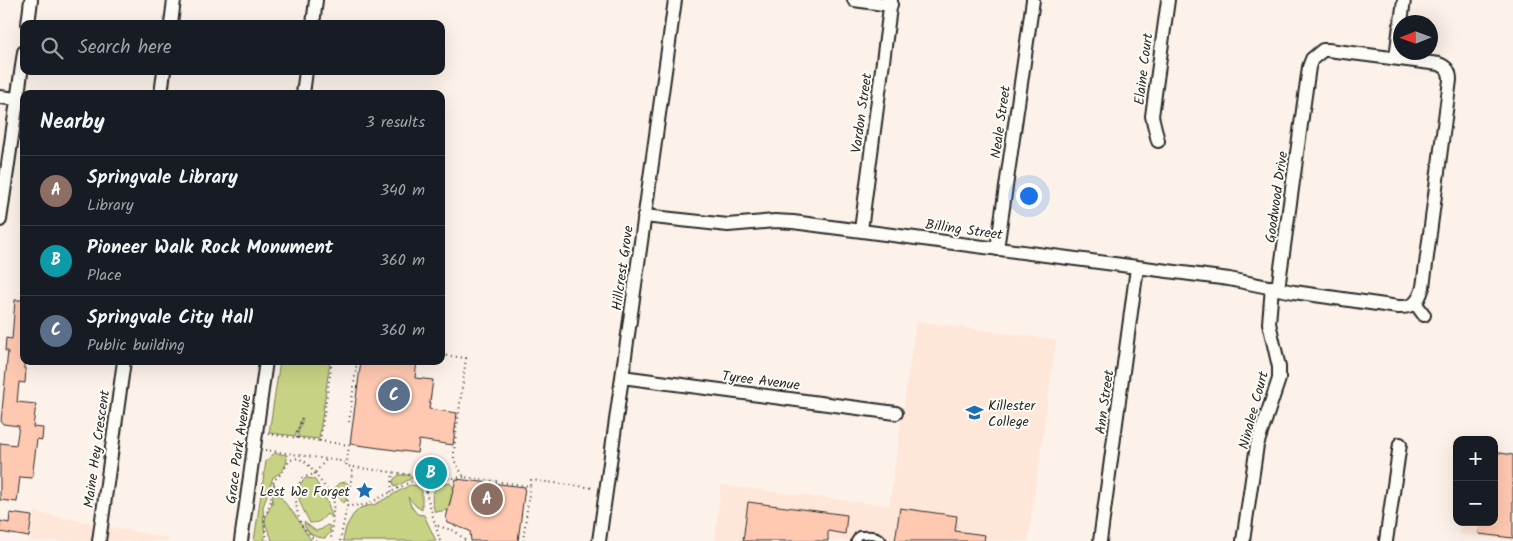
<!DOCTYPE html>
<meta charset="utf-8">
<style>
:root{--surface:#171b24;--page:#20242c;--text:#f1f3f6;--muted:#9ea1a6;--line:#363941;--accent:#1f6fb2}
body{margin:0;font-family:Kalam,sans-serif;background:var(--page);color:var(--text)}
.controls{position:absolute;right:15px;bottom:15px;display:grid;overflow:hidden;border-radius:10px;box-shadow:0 5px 20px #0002}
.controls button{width:45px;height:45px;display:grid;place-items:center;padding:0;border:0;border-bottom:1px solid var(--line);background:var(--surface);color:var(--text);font:25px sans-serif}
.compass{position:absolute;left:1393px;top:15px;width:45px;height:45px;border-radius:50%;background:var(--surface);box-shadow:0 5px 20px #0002;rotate:269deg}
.you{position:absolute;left:1028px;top:195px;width:18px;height:18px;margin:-12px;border:4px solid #fff;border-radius:50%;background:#1a73e8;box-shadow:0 0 0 8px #1a73e833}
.badge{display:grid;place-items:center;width:32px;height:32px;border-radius:50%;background:var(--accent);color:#fff;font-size:16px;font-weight:700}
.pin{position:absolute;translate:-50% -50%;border:2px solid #fff;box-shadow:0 1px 5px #0006}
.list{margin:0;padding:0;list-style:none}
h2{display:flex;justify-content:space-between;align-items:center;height:65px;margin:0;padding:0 20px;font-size:21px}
h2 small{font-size:16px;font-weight:400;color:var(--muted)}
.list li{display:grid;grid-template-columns:32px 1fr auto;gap:15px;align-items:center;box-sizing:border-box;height:70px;padding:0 20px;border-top:1px solid var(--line)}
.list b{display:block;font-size:19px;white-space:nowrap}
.list p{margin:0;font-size:16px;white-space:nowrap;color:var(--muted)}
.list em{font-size:16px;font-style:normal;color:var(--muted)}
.icon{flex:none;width:28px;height:28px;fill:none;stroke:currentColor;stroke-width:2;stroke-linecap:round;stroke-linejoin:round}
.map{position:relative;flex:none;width:1513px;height:541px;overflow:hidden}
.search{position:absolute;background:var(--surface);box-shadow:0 5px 20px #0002;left:20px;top:20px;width:425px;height:55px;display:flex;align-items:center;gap:12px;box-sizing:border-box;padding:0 18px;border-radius:10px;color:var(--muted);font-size:19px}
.panel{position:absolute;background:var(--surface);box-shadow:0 5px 20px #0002;left:20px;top:90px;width:425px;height:275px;border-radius:10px}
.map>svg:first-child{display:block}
.built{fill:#fee6d8}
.green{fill:#c7d285;stroke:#797e58}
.building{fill:#ffc9b1;stroke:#2b2b2b}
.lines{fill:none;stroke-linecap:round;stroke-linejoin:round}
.lane-casing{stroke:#2b2b2b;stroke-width:10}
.street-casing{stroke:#2b2b2b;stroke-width:16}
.path{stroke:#2b2b2b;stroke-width:2;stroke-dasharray:1 4;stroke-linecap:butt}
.lane{stroke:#fdfcf7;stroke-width:6}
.street{stroke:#fdfcf7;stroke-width:12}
.labels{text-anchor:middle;stroke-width:4;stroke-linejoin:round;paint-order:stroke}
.street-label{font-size:14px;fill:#2b2b2b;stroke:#fdfcf7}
.poi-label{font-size:14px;fill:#2b2b2b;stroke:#fdfcf7;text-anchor:start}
</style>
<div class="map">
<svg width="1513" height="541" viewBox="0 0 1513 541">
<rect width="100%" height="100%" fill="#fdf2e9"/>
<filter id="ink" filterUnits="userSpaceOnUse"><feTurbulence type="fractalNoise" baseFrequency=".02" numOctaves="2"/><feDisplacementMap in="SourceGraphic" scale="10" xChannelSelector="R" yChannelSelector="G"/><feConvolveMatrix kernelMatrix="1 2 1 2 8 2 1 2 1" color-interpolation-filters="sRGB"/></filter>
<g filter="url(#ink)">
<path class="built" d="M916 321 1056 340 1028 541H715L721 485 889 506Z
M1513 484V541L1459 534 1461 522H1494Z
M35 512 168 538V541H31Z"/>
<path class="green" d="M280 361H330L319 439 298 437C297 430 303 425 302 418H301L299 427 296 432V436L269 433Z
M275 453 287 455C287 466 284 472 273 477L263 507 265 541H254L266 461Z
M399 475H408L412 478 395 487 393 482 394 479Z
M306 478 314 479C323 491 328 502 332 516L331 518 327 514C321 520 320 523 310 523 303 508 290 491 306 478Z
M346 482 349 485 346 501 343 503 333 489 339 483Z
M274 483C279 498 285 502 294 514 301 522 305 533 312 541H272C271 533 266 529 265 522 265 514 270 510 272 503 274 496 271 490 274 483Z
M450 483 454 488 448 510 435 512C429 495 432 486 450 483Z
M410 485 418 486 422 491V510L416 506 408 497 411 506 417 514 424 515 436 541H343L346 527 353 515 360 508 376 504Z
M304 522 316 531 322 529 327 525 330 526V533L325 538C315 538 305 533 304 522Z"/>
<path class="building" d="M15 300H24V369H26L25 383 19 382 17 402 36 404 33 427 43 428 42 440 37 439 32 478 20 477 17 502 0 500V443L16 445 19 426 3 424 1 421 8 351H5L6 338 12 339Z
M361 361H417L415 378 433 380 429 409 457 413 453 445 419 440 417 453 350 444Z
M1494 452 1513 455V538L1479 534 1480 522H1494Z
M456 479 525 487 518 541H471L470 531 448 523 446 518Z
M748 502 847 515 845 534 828 531V541H743Z
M900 508 957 516 955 531 985 535 984 541H895Z
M10 513 32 516 29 537 0 532V521L9 523Z"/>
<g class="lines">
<defs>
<path id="lane" d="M855 541 859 535C868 535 877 533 883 541"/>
<path id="street" d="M854 0 891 5
M1401 22 1404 0
M28 24 31 0
M171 24 174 0
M313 24 316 0
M1323 50H1328L1439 64C1447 67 1450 71 1450 80L1423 287C1419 301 1414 308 1398 307L1294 292 1278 289 1309 67 1312 59Z
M1396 58 1400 25
M161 94 164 71
M303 94 306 71
M0 97 17 99
M1158 141 1152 116 1168 0
M644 216 728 225 775 221 793 222 1229 279 1278 289
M0 220 24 52
M861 230 891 0
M997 249 1033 0
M1416 304 1424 315
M622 377 896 413
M99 541 124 361
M241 541 266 361
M599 541 675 0
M1100 541 1137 268
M1243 541 1257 445 1279 379V367L1269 323 1272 287
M1386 541 1400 444"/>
</defs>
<use href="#lane" class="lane-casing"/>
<use href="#street" class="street-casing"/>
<path class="path" d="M441 355 466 358 454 450V460L464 477 530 486 531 480 595 488
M332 361 320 441 349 445 347 462
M349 422 357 361
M268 434 320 441
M297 438C296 431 300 425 302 418
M265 450 347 462 346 466 442 479 464 477
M391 492 393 472
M426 492 441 479
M347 506 353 467
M438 526 455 531 466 541
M267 541 264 519 271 501V489L274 480 281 474 290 460 298 458 307 463 334 499 331 541
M316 541C312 537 307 533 304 529 295 515 293 492 302 478L314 474 326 460
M340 541 347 506 366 505 412 481 423 486 426 492 440 541
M523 541 530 486"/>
<use href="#lane" class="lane"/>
<use href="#street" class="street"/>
</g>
</g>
<defs>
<symbol id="school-bare" viewBox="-9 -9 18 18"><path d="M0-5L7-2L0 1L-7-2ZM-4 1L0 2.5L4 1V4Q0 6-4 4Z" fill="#1f6fb2" stroke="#fdfcf7" stroke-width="2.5" paint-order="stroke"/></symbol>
<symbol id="sight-bare" viewBox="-9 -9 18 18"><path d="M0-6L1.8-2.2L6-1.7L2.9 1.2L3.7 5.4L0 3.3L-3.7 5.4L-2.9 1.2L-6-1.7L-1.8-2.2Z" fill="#1f6fb2" stroke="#fdfcf7" stroke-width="2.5" paint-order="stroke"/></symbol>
</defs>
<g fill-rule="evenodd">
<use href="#school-bare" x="962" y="400" width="25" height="25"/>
<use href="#sight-bare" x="352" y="478" width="25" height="25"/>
</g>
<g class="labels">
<g class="street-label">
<text transform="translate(1143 69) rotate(-83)" y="5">Elaine Court</text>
<text transform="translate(861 113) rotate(-82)" y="5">Vardon Street</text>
<text transform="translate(1000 122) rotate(-82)" y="5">Neale Street</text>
<text transform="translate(1276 197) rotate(-82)" y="5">Goodwood Drive</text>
<text transform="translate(964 229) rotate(8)" y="5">Billing Street</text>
<text transform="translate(622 268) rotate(-82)" y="5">Hillcrest Grove</text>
<text transform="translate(761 380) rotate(7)" y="5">Tyree Avenue</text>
<text transform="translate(1104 402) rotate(-82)" y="5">Ann Street</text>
<text transform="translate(1253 410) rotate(-75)" y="5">Ninalee Court</text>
<text transform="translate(96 449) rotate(-82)" y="5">Maine Hey Crescent</text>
<text transform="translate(238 449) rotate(-82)" y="5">Grace Park Avenue</text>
</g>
<g class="poi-label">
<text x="988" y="410">Killester<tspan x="988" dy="16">College</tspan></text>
<text x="350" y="496" text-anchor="end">Lest We Forget</text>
</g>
</g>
</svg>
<div class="controls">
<button>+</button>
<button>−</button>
</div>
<svg class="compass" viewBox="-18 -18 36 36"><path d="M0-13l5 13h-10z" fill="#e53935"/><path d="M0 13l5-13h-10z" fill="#9ea1a6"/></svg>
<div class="you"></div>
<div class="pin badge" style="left:487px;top:499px;background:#8d6e63">A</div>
<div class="pin badge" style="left:431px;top:473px;background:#0f9aa8">B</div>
<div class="pin badge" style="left:394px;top:395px;background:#5c6f8a">C</div>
<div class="search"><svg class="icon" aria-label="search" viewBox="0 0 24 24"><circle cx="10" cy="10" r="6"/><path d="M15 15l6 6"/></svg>Search here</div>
<section class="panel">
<h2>Nearby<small>3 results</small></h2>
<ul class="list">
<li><span class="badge" style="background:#8d6e63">A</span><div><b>Springvale Library</b><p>Library</p></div><em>340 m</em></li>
<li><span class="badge" style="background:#0f9aa8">B</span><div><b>Pioneer Walk Rock Monument</b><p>Place</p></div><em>360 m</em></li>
<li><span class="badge" style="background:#5c6f8a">C</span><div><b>Springvale City Hall</b><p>Public building</p></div><em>360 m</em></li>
</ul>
</section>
</div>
